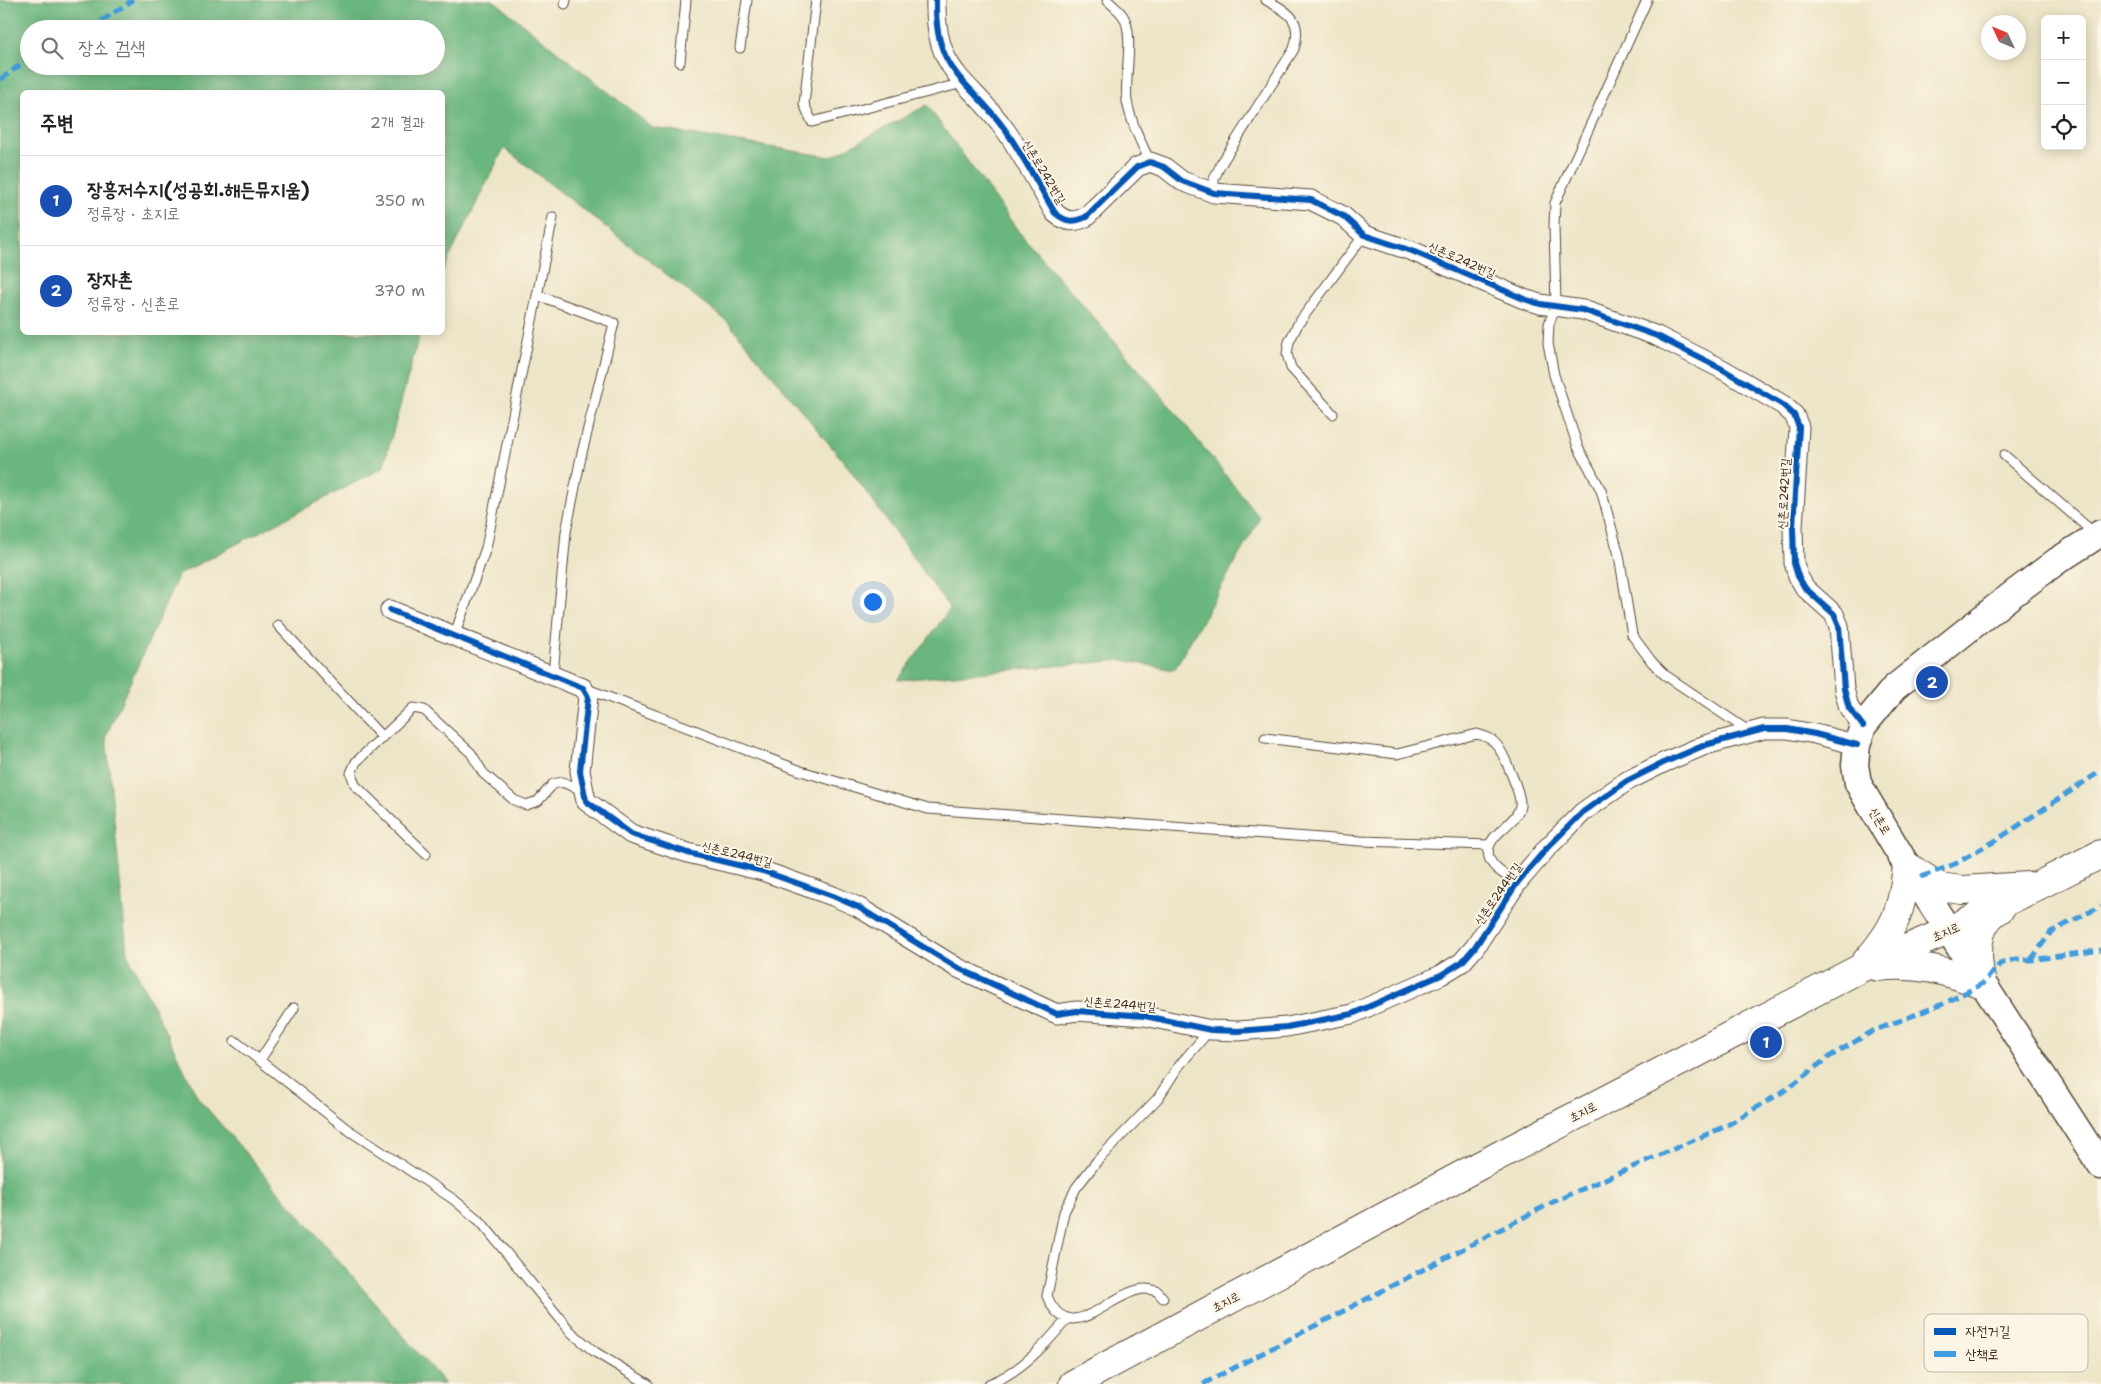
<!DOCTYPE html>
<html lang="ko">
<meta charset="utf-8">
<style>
:root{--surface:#fff;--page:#f6f6f6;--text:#222;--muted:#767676;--line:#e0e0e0;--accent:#c8321e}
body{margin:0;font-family:"Shantell Sans","Poor Story",sans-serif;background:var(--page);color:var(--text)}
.controls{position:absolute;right:15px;top:15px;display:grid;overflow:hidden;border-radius:8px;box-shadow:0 2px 12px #0003}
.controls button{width:45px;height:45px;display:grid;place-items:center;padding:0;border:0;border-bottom:1px solid var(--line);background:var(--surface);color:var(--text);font:25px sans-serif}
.compass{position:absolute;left:1981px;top:15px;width:45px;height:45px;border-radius:50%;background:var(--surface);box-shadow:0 2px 12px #0003;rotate:314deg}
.you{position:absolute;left:872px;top:601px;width:18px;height:18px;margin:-12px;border:4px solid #fff;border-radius:50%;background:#1a73e8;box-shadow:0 0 0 8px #1a73e833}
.badge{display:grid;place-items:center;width:32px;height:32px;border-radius:50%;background:var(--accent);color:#fff;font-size:16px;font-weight:700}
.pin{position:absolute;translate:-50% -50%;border:2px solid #fff;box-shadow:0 1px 5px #0006}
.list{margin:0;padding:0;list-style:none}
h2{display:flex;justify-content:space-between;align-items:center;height:65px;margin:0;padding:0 20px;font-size:21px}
h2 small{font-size:16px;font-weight:400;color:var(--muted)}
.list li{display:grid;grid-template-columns:32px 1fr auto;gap:15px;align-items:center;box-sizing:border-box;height:90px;padding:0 20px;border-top:1px solid var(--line)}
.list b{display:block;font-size:19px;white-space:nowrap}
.list p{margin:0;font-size:16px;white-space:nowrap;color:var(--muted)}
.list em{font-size:16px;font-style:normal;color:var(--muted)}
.icon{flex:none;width:28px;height:28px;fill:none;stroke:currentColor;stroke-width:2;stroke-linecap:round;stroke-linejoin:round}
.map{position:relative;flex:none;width:2101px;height:1384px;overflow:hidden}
.search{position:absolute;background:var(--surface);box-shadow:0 2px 12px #0003;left:20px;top:20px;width:425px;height:55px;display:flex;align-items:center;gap:12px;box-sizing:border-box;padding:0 18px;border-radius:28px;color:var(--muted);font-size:19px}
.panel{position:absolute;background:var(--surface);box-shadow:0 2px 12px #0003;left:20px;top:90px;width:425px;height:245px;border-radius:8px}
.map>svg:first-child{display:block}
.forest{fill:#69b67e;stroke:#52704e;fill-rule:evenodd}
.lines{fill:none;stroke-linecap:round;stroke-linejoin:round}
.lane-casing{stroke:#564637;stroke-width:11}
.street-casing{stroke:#564637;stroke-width:21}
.secondary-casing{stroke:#564637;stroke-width:29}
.primary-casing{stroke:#564637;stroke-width:30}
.lane{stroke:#fff;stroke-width:9}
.street{stroke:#fff;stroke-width:19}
.secondary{stroke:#fff;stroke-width:26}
.primary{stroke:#fff;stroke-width:28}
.quiet{stroke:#3f9ce0;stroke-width:5;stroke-dasharray:10 5;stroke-linecap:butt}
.cycleway-casing{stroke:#fcf5e5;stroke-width:9}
.cycleway{stroke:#0057b8;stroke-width:6}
.labels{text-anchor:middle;stroke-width:4;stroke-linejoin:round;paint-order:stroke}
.street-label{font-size:12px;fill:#3b2a1e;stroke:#fcf5e5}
.key{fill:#fcf5e5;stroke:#c2b8a9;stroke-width:1}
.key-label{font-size:14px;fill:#3b2a1e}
</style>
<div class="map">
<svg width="2101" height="1384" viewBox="0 0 2101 1384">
<rect width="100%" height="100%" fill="#fcf5e5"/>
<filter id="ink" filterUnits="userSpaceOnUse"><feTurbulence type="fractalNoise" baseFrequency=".02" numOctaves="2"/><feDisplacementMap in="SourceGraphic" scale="10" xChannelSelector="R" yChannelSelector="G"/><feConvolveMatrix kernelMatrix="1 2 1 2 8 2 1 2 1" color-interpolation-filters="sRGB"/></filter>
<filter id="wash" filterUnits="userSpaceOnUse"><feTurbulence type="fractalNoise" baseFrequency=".0096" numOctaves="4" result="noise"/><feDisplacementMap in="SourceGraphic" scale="20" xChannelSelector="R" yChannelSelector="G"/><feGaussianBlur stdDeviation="1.12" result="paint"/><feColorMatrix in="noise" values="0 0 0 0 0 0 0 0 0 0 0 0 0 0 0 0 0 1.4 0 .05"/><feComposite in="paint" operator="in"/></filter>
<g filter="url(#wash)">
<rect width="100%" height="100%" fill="#ede5c7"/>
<path class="forest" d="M0 0H493L653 128 831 157 927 105 1019 232 1166 401 1260 518 1174 670 1122 660 898 680 950 609 849 468 728 322 504 148 443 270 442 92H22V332L420 333 383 468 179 574 106 736 127 953 198 1098 445 1384H2L0 1381ZM29 29H436V66H29Z"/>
</g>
<g filter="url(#ink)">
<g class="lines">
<defs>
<path id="lane" d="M816 0 804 104 812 122 963 83
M1107 0C1112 5 1119 10 1123 16 1135 34 1124 78 1127 101 1131 123 1141 142 1150 162
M1647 0 1555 203 1554 225 1556 305 1549 324 1548 343 1554 375 1578 447 1601 490 1619 555 1632 635 1652 662 1665 675 1750 732
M565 4 566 0
M740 48 747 0
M680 62 686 0
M1214 193V179L1221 164 1294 49C1303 20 1289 12 1266 0
M537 295 614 323 581 457 566 532 553 674
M1333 414 1291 368 1287 354 1289 342 1298 324 1364 235
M2004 455 2094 533
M278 625 381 736
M454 636 486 548 553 217
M587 689 801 771 928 809 1361 841 1490 845
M1265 738 1397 754 1477 734C1485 736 1491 738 1497 745 1503 753 1522 795 1520 806 1517 825 1483 835 1489 857 1492 869 1508 876 1517 883
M426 854 355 785 351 773 356 762 413 708 424 710 471 753 483 773 514 800 526 805 538 801 553 784 562 782 583 790
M235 1041 347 1129 453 1199 481 1222 571 1332 595 1352 648 1384
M260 1060 294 1008
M1163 1298 1157 1291C1150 1289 1144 1288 1138 1290 1108 1296 1068 1348 1047 1296L1064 1212 1076 1188 1097 1161 1158 1098 1178 1067 1210 1030
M989 1384C1021 1372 1046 1344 1068 1318"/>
<path id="street" d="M936 0C934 75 969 78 1006 131 1024 157 1039 186 1055 213 1066 222 1073 223 1086 217L1137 167 1150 162 1164 167 1182 181 1214 193 1311 200 1343 216 1364 235 1412 251 1524 299 1540 304 1583 310 1657 336 1722 369 1783 405 1794 415 1799 427 1793 527 1794 563 1798 576 1805 588 1834 614 1839 626 1844 689 1849 708 1863 726
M390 610 583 688 588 697 580 771 586 801 631 834 688 853 763 871 833 896 858 907 956 967 1057 1014 1077 1011 1145 1016 1211 1030 1238 1031 1287 1027 1352 1014 1441 975 1462 962 1475 947 1517 883 1547 848 1583 812 1627 781 1663 763 1705 745 1764 729H1787L1815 734 1857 745"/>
<path id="secondary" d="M2101 533 2057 561 2009 597 1894 688 1863 726 1857 745 1855 765 1858 783 1868 801 1907 866 2101 1166"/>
<path id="primary" d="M1907 866 1939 887 1962 890 2029 886
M1864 964C1895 929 1902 912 1907 866
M1878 967C1916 962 1947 971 1982 984
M1982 984C1976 958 1973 924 2000 909
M1073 1384 1471 1170 1859 969 1950 930 2101 854"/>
</defs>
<use href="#lane" class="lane-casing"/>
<use href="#street" class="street-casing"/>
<use href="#secondary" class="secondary-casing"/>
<use href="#primary" class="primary-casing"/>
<use href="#lane" class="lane"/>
<use href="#street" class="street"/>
<use href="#secondary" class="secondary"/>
<use href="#primary" class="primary"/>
<path class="quiet" d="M89 29 133 0
M0 80 29 58
M1921 877 1955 864 1995 841 2101 771
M2031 960 2051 932 2101 906
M1203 1384 1555 1201 1726 1126 1784 1091 1829 1057 1873 1031 1943 1004 1982 984 2000 964 2016 959 2031 960 2101 950"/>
<defs>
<path id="cycleway" d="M936 0C934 75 969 78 1006 131 1024 157 1039 186 1055 213 1066 222 1073 223 1086 217L1137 167 1150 162 1164 167 1182 181 1214 193 1311 200 1343 216 1364 235 1412 251 1524 299 1540 304 1583 310 1657 336 1722 369 1783 405 1794 415 1799 427 1793 527 1794 563 1798 576 1805 588 1834 614 1839 626 1844 689 1849 708 1863 726
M390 610 583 688 588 697 580 771 586 801 631 834 688 853 763 871 833 896 858 907 956 967 1057 1014 1077 1011 1145 1016 1211 1030 1238 1031 1287 1027 1352 1014 1441 975 1462 962 1475 947 1517 883 1547 848 1583 812 1627 781 1663 763 1705 745 1764 729H1787L1815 734 1857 745"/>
</defs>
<use href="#cycleway" class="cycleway-casing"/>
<use href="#cycleway" class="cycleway"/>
</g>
</g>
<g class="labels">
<g class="street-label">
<text transform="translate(1044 172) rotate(59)" y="4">신촌로242번길</text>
<text transform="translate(1462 260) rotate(24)" y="4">신촌로242번길</text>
<text transform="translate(1784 494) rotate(-87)" y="4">신촌로242번길</text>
<text transform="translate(1880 821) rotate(59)" y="4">신촌로</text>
<text transform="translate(737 854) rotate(14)" y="4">신촌로244번길</text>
<text transform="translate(1498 894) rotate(-55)" y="4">신촌로244번길</text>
<text transform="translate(1946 932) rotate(-24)" y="4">초지로</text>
<text transform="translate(1120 1004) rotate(5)" y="4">신촌로244번길</text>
<text transform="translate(1583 1112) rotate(-27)" y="4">초지로</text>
<text transform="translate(1226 1302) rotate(-28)" y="4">초지로</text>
</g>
</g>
<rect x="1924" y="1314" width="164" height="58" rx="8" class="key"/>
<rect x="1934" y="1328" width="22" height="7" fill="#0057b8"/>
<rect x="1934" y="1351" width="22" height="6" fill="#3f9ce0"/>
<g class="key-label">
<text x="1965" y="1336">자전거길</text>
<text x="1965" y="1359">산책로</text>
</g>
</svg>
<div class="controls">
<button>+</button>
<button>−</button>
<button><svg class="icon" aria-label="locate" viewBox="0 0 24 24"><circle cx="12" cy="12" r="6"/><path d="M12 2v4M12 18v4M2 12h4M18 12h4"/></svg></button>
</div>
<svg class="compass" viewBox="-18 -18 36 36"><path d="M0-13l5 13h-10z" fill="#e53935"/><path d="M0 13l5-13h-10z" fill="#767676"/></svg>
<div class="you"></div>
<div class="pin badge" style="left:1766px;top:1042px;background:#1a4fb4">1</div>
<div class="pin badge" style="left:1932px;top:682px;background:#1a4fb4">2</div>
<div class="search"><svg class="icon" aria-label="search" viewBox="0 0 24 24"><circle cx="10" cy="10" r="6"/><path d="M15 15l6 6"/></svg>장소 검색</div>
<section class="panel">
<h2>주변<small>2개 결과</small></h2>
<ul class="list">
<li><span class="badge" style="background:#1a4fb4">1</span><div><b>장흥저수지(성공회.해든뮤지움)</b><p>정류장 · 초지로</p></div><em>350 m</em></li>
<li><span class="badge" style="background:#1a4fb4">2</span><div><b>장자촌</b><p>정류장 · 신촌로</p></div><em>370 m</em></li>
</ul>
</section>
</div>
